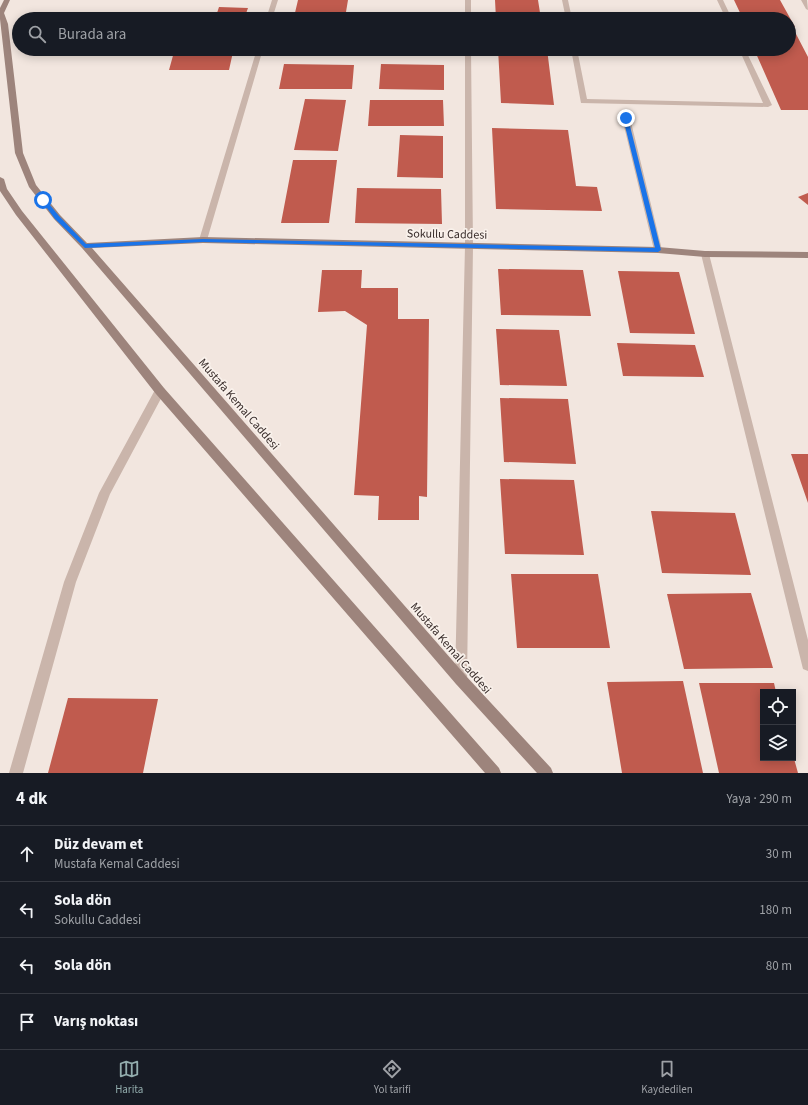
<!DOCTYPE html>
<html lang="tr">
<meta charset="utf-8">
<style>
:root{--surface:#171b24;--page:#20242c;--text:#f1f3f6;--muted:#9ea1a6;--line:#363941;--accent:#93adad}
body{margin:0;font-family:"Source Sans 3",sans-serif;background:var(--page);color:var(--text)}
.controls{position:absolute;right:12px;bottom:12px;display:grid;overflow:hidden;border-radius:0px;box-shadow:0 2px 10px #0003}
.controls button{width:36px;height:36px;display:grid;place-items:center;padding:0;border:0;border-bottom:1px solid var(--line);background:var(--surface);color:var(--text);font:20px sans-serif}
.stop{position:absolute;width:12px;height:12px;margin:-9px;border:3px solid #1a73e8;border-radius:50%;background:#fff}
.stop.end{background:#1a73e8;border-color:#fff;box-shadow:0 1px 4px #0008}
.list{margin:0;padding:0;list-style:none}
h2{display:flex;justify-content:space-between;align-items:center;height:52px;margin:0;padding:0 16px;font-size:17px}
h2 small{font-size:13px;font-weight:400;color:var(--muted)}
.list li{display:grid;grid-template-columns:26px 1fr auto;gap:12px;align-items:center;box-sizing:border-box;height:56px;padding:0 16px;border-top:1px solid var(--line)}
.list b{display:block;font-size:15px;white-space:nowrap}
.list p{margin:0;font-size:13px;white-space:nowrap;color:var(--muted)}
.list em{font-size:13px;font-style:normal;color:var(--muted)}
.icon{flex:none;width:22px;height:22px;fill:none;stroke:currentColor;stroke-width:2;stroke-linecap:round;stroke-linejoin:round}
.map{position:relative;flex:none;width:808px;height:773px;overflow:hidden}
.search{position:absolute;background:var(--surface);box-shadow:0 2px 10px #0003;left:12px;right:12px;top:12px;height:44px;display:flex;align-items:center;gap:10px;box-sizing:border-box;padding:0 14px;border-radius:22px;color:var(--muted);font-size:15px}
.sheet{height:276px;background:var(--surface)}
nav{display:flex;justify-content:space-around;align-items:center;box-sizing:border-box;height:56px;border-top:1px solid var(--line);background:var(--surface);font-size:11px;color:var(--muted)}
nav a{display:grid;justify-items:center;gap:2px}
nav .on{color:var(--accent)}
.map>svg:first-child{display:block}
.building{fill:#c05b4e}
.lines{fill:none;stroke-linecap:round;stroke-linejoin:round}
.lane{fill:#cab5ab;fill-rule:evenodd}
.street{fill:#cab5ab;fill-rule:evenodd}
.secondary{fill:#9d847c;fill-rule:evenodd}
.route{fill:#1a73e8}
.labels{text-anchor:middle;stroke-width:3.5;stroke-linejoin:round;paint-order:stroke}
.street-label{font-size:12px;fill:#382c2a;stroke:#f9f1eb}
</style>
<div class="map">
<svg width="808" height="773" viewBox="0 0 808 773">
<rect width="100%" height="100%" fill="#f2e6df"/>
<path class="building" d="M298 0H348L345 18 294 17Z
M495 0H538L541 19H496Z
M734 0H780L795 27H789V19H743Z
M219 7 248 8 244 19H215Z
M789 34H796L808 57V110H781L754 49H789Z
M282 49H336L335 55 281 54Z
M498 49H547L554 105 501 103Z
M174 52H233L229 70H169Z
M284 64 354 65 352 89H279Z
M381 64 444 65V90L379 89Z
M305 99 346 100 338 151 294 150Z
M370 100H443L444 126H368Z
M492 128 568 130 576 186 597 187 602 211 496 209Z
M400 135 443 136V178L397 177Z
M293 160H337L329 223H281Z
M357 188 441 189 442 224 355 223Z
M808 193V205L798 197Z
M498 269 583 270 591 316 501 315Z
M322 270H362L361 288H398V319H429L427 497 419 496V520H378L379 496 354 495 367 325 345 311 318 312Z
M618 271 679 272 695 334 630 333Z
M496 329 559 330 567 386 500 385Z
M617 343 695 345 704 377 623 376Z
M500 398 568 399 576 464 504 462Z
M791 454H808V503Z
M500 479 574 480 584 555 505 554Z
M651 511 735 513 751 575 662 573Z
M511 574H598L610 648H517Z
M751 593 773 668 684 669 667 594Z
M683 681 703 773H622L607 682Z
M699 683H774L776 692H763V758H793V755L798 773H719Z
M68 698 158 699 143 773H48Z"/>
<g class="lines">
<path class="lane" d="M562 0H568L572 19H566Z
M717 0H723L732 19H726Z
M571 49H577L587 99 763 103 739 49H745L772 105 768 107 581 103Z"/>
<path class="street" d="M272 0H278L272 19H266Z
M465 0H471V19H465Z
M801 0H807L808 10 806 9Z
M257 49H263L207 240 206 242H200L199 240Z
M465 49H471L473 246 467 680 466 684 461 686 456 684 455 680 465 246Z
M623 116H626L630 118 662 250 658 253 654 250 622 118Z
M705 251 709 254 808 640V671L803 669 802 665 701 254Z
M160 387 164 388 165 391 110 494 76 582 23 773H9L64 582 99 493 156 388Z"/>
<path class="secondary" d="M4 0H10L4 13 8 24 23 153 36 185 60 215 87 243 203 237 658 247 705 251 808 252V258L705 257 658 253 203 243 92 248 466 676 551 768 553 773H537L456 684 82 248 54 219 29 187 15 153 0 19V8Z
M0 177 4 179 7 189 22 211 164 388 499 768 501 773H485L156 394 16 215 0 191Z"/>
</g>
<path class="route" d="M626 116 628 118 661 250 658 252 203 242 85 248 55 219 41 200 45 199 59 216 86 244 203 239 655 248 623 118Z"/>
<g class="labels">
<g class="street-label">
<text transform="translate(447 234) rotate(1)" y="4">Sokullu Caddesi</text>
<text transform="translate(239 404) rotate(49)" y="4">Mustafa Kemal Caddesi</text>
<text transform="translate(451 648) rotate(49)" y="4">Mustafa Kemal Caddesi</text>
</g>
</g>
</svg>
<div class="controls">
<button><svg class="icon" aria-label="locate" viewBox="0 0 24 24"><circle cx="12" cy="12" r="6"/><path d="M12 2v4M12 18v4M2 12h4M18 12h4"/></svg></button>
<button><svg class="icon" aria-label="layers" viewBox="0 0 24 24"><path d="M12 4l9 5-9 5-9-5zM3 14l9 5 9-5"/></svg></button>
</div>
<div class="stop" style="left:43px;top:200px"></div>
<div class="stop end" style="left:626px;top:118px"></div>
<div class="search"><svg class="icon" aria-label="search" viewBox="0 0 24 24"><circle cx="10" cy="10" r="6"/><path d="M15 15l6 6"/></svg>Burada ara</div>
</div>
<section class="sheet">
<h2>4 dk<small>Yaya · 290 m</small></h2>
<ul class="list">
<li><svg class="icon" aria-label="ahead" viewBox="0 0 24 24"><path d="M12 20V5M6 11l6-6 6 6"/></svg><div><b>Düz devam et</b><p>Mustafa Kemal Caddesi</p></div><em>30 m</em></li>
<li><svg class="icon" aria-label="left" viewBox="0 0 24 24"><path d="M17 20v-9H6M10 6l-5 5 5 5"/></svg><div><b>Sola dön</b><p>Sokullu Caddesi</p></div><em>180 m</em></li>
<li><svg class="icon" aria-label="left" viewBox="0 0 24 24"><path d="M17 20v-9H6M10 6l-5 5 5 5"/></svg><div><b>Sola dön</b></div><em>80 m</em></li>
<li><svg class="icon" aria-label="arrive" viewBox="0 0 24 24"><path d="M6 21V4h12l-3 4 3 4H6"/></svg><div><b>Varış noktası</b></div></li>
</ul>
</section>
<nav>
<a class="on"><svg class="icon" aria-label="map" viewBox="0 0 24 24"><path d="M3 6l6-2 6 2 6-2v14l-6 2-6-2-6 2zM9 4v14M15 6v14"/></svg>Harita</a>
<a><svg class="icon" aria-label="directions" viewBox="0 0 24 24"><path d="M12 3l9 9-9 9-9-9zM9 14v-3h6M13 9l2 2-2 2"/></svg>Yol tarifi</a>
<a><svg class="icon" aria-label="saved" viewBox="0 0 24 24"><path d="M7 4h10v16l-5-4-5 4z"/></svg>Kaydedilen</a>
</nav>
